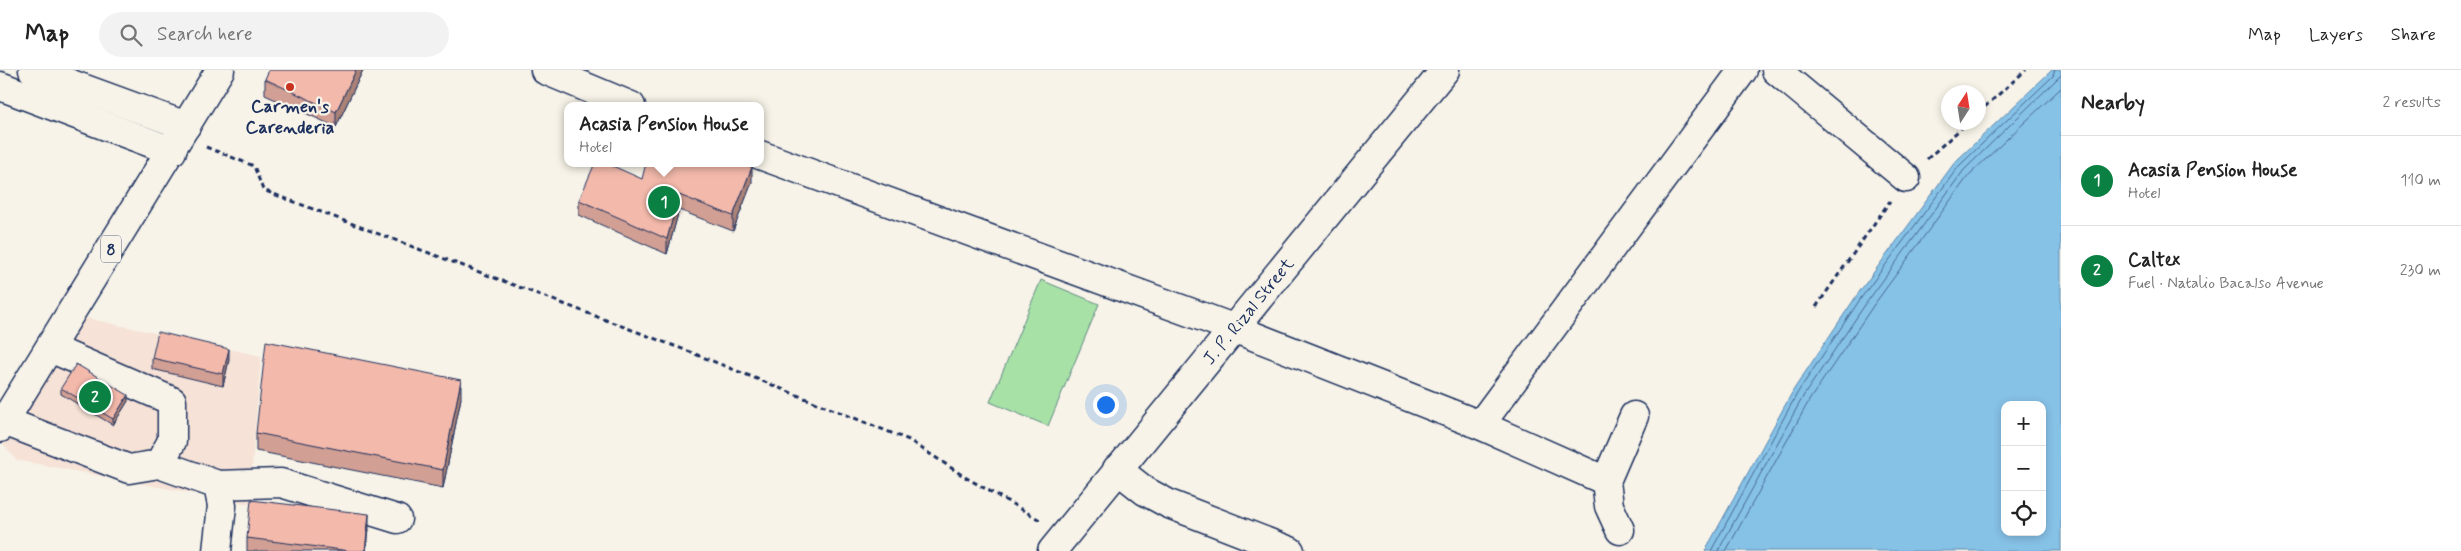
<!DOCTYPE html>
<meta charset="utf-8">
<style>
:root{--surface:#fff;--page:#f2f2f2;--text:#222;--muted:#767676;--line:#e0e0e0;--accent:#0b8043}
body{margin:0;font-family:Mynerve,sans-serif;background:var(--page);color:var(--text)}
.controls{position:absolute;right:15px;bottom:15px;display:grid;overflow:hidden;border-radius:10px;box-shadow:0 2px 8px #0003}
.controls button{width:45px;height:45px;display:grid;place-items:center;padding:0;border:0;border-bottom:1px solid var(--line);background:var(--surface);color:var(--text);font:25px sans-serif}
.compass{position:absolute;left:1941px;top:15px;width:45px;height:45px;border-radius:50%;background:var(--surface);box-shadow:0 2px 8px #0003;rotate:12deg}
.you{position:absolute;left:1105px;top:334px;width:18px;height:18px;margin:-12px;border:4px solid #fff;border-radius:50%;background:#1a73e8;box-shadow:0 0 0 8px #1a73e833}
.badge{display:grid;place-items:center;width:32px;height:32px;border-radius:50%;background:var(--accent);color:#fff;font-size:16px;font-weight:700}
.pin{position:absolute;translate:-50% -50%;border:2px solid #fff;box-shadow:0 1px 5px #0006}
.popup{position:absolute;left:564px;top:32px;width:200px;height:65px;box-sizing:border-box;display:grid;place-content:center;border-radius:10px;background:var(--surface);filter:drop-shadow(0 1px 4px #0005);font-size:16px;white-space:nowrap;color:var(--muted)}
.popup b{font-size:19px;color:var(--text)}
.popup::after{content:'';position:absolute;left:50%;top:100%;margin-left:-10px;border:10px solid transparent;border-top-color:var(--surface)}
.list{margin:0;padding:0;list-style:none}
h2{display:flex;justify-content:space-between;align-items:center;height:65px;margin:0;padding:0 20px;font-size:21px}
h2 small{font-size:16px;font-weight:400;color:var(--muted)}
.list li{display:grid;grid-template-columns:32px 1fr auto;gap:15px;align-items:center;box-sizing:border-box;height:90px;padding:0 20px;border-top:1px solid var(--line)}
.list b{display:block;font-size:19px;white-space:nowrap}
.list p{margin:0;font-size:16px;white-space:nowrap;color:var(--muted)}
.list em{font-size:16px;font-style:normal;color:var(--muted)}
.icon{flex:none;width:28px;height:28px;fill:none;stroke:currentColor;stroke-width:2;stroke-linecap:round;stroke-linejoin:round}
.map{position:relative;flex:none;width:2061px;height:481px;overflow:hidden}
header{display:flex;align-items:center;gap:30px;box-sizing:border-box;height:70px;padding:0 25px;background:var(--surface);border-bottom:1px solid var(--line)}
header strong{font-size:24px}
nav{display:flex;gap:28px;margin-inline-start:auto;font-size:18px}
.search{width:350px;height:45px;background:var(--page);display:flex;align-items:center;gap:12px;box-sizing:border-box;padding:0 18px;border-radius:28px;color:var(--muted);font-size:19px}
main{display:flex}
aside{flex:1;background:var(--surface)}
.map>svg:first-child{display:block}
.built{fill:#f6e2d6}
.green{fill:#a7e1a6;stroke:#618882}
.water{fill:#86c1e6;stroke:#5b87b0;fill-rule:evenodd}
.lines{fill:none;stroke-linecap:round;stroke-linejoin:round}
.shore{stroke:#466994;stroke-width:1}
.minor-casing{stroke:#1b2f5e;stroke-width:31}
.highway-casing{stroke:#1b2f5e;stroke-width:31}
.path{stroke:#1b2f5e;stroke-width:3;stroke-dasharray:5 4;stroke-linecap:butt}
.minor{stroke:#f7f3e8;stroke-width:28}
.highway{stroke:#f7f3e8;stroke-width:28}
.wall{fill:#d19f93;stroke:#1b2f5e}
.shaded-wall{fill:#aa8278;stroke:#1b2f5e}
.building{fill:#f3b9ab;stroke:#1b2f5e}
.poi-dot{fill:#c8321e;stroke:#f7f3e8;stroke-width:2}
.labels{text-anchor:middle;stroke-width:4.5;stroke-linejoin:round;paint-order:stroke}
.shield{fill:#f7f3e8;stroke:#5d6a87;stroke-width:1}
.shield-label{font-size:16px;font-weight:bold;fill:#1b2f5e}
.poi-label{font-size:18px;font-weight:bold;fill:#1b2f5e;stroke:#f7f3e8}
.street-label{font-size:18px;fill:#1b2f5e;stroke:#f7f3e8}
</style>
<header>
<strong>Map</strong>
<div class="search"><svg class="icon" aria-label="search" viewBox="0 0 24 24"><circle cx="10" cy="10" r="6"/><path d="M15 15l6 6"/></svg>Search here</div>
<nav><a>Map</a><a>Layers</a><a>Share</a></nav>
</header>
<main>
<div class="map">
<svg width="2061" height="481" viewBox="0 0 2061 481">
<rect width="100%" height="100%" fill="#f7f3e8"/>
<filter id="ink" filterUnits="userSpaceOnUse"><feTurbulence type="fractalNoise" baseFrequency=".02" numOctaves="2"/><feDisplacementMap in="SourceGraphic" scale="10" xChannelSelector="R" yChannelSelector="G"/><feConvolveMatrix kernelMatrix="1 2 1 2 8 2 1 2 1" color-interpolation-filters="sRGB"/></filter>
<g filter="url(#ink)">
<path class="built" d="M81 247 261 286 249 434 16 390 2 372Z"/>
<path class="green" d="M1041 210 1099 234 1048 356 990 332Z"/>
<path class="water" d="M2052 0H2061V481H1705L1794 319 1857 225 1955 92ZM2005 335H2042V462H2005Z"/>
<g class="lines">
<path class="shore" d="M1711 481 1798 322 1861 228 1959 96 2053 6 2055 0
M1718 481 1804 325 1867 232 1964 100 2061 5
M1726 481 1810 329 1873 236 1969 105 2061 18"/>
<defs>
<g id="minor">
<path d="M33 0 186 56"/>
<path d="M545 0 631 36"/>
<path d="M1776 0 1906 108"/>
<path d="M0 16 172 81"/>
<path d="M760 85 1233 258 1480 355 1606 411"/>
<path d="M50 278 172 331V371L159 394"/>
<path d="M4 351 129 399 159 394 218 415 222 436 217 481"/>
<path d="M1480 355 1743 0"/>
<path d="M1117 399 1145 421 1169 434 1290 481"/>
<path d="M218 415 281 413 397 449"/>
<path d="M1620 460 1609 436 1606 411 1634 346"/>
<path id="s1" d="M1052 481 1445 0"/>
</g>
<path id="highway" d="M0 358 220 0"/>
</defs>
<use href="#minor" class="minor-casing"/>
<use href="#highway" class="highway-casing"/>
<path class="path" d="M1978 43 2026 0
M206 77 254 96 263 120 685 280 909 370 965 407 1040 450
M1927 89 1968 52
M1816 237 1890 131"/>
<use href="#minor" class="minor"/>
<use href="#highway" class="highway"/>
</g>
<path class="wall" d="M363 0 336 57 265 25V9Z
M642 109 752 112 733 161 679 140 667 184 579 145V130Z
M152 288 229 290 223 316 152 299Z
M61 318 128 331 113 355 61 324Z
M461 328 443 418 256 381V363Z
M369 459 366 481H247V468Z"/>
<path class="shaded-wall" d="M356 0H363L336 57V42Z
M752 97V112L733 161V146Z
M679 125V140L667 184V169Z
M229 279V290L223 316V304Z
M461 310V328L443 418V400Z
M128 325V331L113 355V349Z
M369 444V459L366 481H365Z"/>
<path class="building" d="M269 0H356L336 42 265 9Z
M595 93H606L642 109 646 93H742L752 97 733 146 679 125 667 169 579 130Z
M158 262 229 279 223 304 152 288Z
M266 271 461 310 443 400 256 363Z
M76 294 128 325 113 349 61 318Z
M251 430 369 444 365 481H350L247 468Z"/>
</g>
<circle class="poi-dot" cx="290" cy="17" r="5"/>
<g class="labels">
<rect class="shield" x="101" y="165.5" width="20" height="27" rx="4"/>
<g class="shield-label">
<text x="111" y="185">8</text>
</g>
<g class="poi-label">
<text x="290" y="42">Carmen's<tspan x="290" dy="21">Carenderia</tspan></text>
</g>
<g class="street-label">
<text dy="6" stroke="none"><textPath href="#s1" startOffset="310">J. P. Rizal Street</textPath></text>
</g>
</g>
</svg>
<div class="controls">
<button>+</button>
<button>−</button>
<button><svg class="icon" aria-label="locate" viewBox="0 0 24 24"><circle cx="12" cy="12" r="6"/><path d="M12 2v4M12 18v4M2 12h4M18 12h4"/></svg></button>
</div>
<svg class="compass" viewBox="-18 -18 36 36"><path d="M0-13l5 13h-10z" fill="#e53935"/><path d="M0 13l5-13h-10z" fill="#767676"/></svg>
<div class="you"></div>
<div class="pin badge" style="left:664px;top:132px">1</div>
<div class="popup"><b>Acasia Pension House</b>Hotel</div>
<div class="pin badge" style="left:95px;top:327px">2</div>
</div>
<aside>
<h2>Nearby<small>2 results</small></h2>
<ul class="list">
<li><span class="badge">1</span><div><b>Acasia Pension House</b><p>Hotel</p></div><em>110 m</em></li>
<li><span class="badge">2</span><div><b>Caltex</b><p>Fuel · Natalio Bacalso Avenue</p></div><em>230 m</em></li>
</ul>
</aside>
</main>
